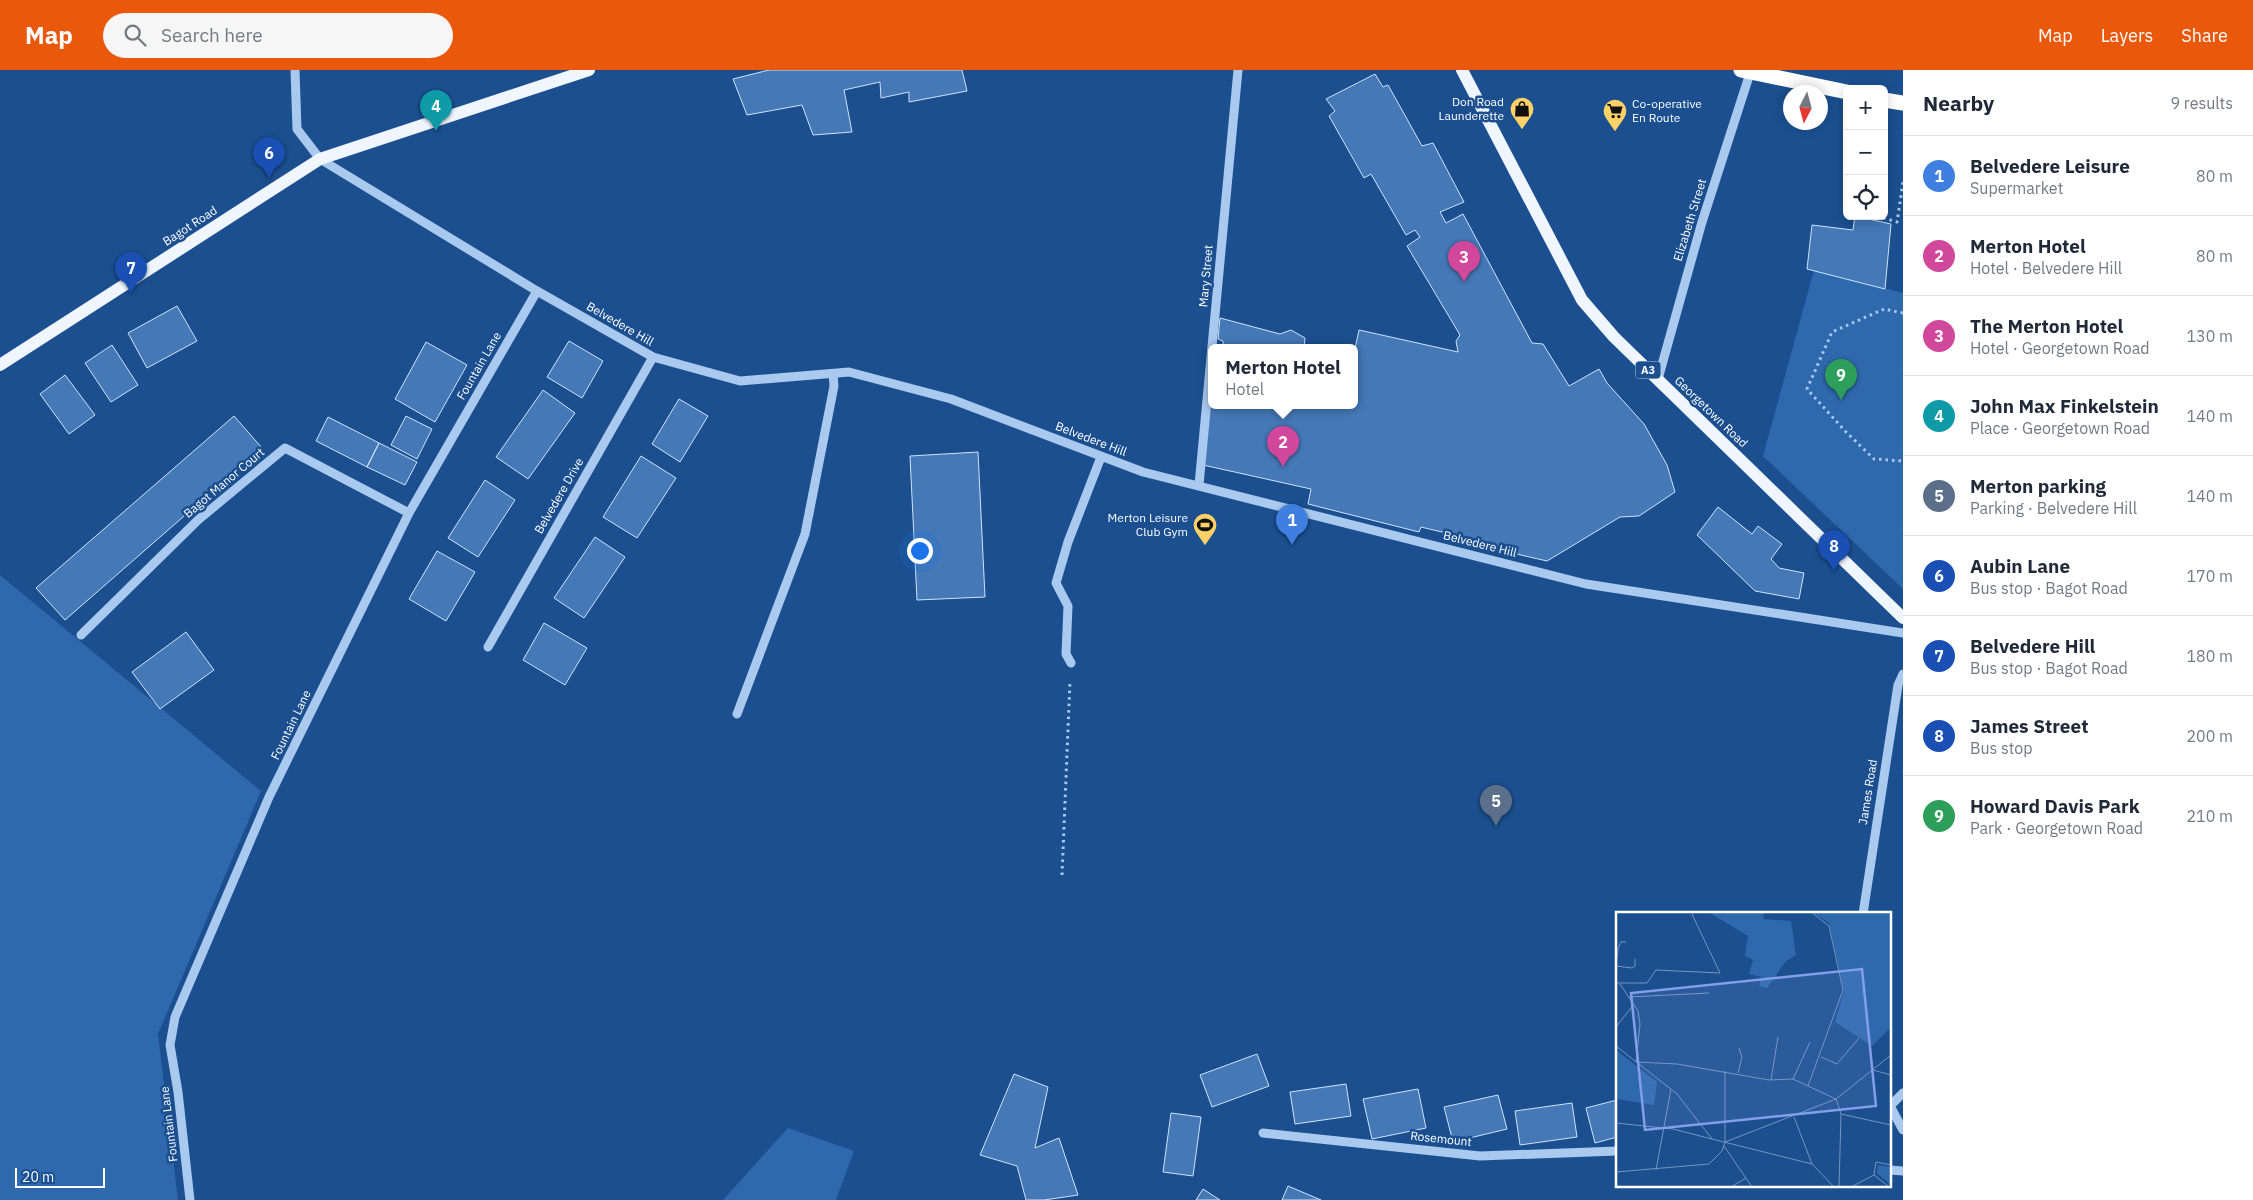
<!DOCTYPE html>
<meta charset="utf-8">
<style>
:root{--surface:#fff;--page:#f6f6f7;--text:#1f2937;--muted:#747a83;--line:#e0e1e3;--accent:#ea580c}
body{margin:0;font-family:"IBM Plex Sans",sans-serif;background:var(--page);color:var(--text)}
.controls{position:absolute;right:15px;top:15px;display:grid;overflow:hidden;border-radius:8px;box-shadow:0 2px 12px #0003}
.controls button{width:45px;height:45px;display:grid;place-items:center;padding:0;border:0;border-bottom:1px solid var(--line);background:var(--surface);color:var(--text);font:25px sans-serif}
.compass{position:absolute;left:1783px;top:15px;width:45px;height:45px;border-radius:50%;background:var(--surface);box-shadow:0 2px 12px #0003;rotate:186deg}
.scale{position:absolute;left:15px;bottom:12px;width:90px;box-sizing:border-box;padding-left:5px;border:2px solid #fff;border-top:0;font-size:14px;line-height:18px;white-space:nowrap;color:#fff;-webkit-text-stroke:4px #1b4f8f;paint-order:stroke}
.you{position:absolute;left:919px;top:480px;width:18px;height:18px;margin:-12px;border:4px solid #fff;border-radius:50%;background:#1a73e8;box-shadow:0 0 0 8px #1a73e833}
.badge{display:grid;place-items:center;width:32px;height:32px;border-radius:50%;background:var(--accent);color:#fff;font-size:16px;font-weight:700}
.pin{position:absolute;translate:-50% -41px;filter:drop-shadow(0 1px 2px #0008)}
.pin::after{content:'';position:absolute;top:26px;width:18px;height:15px;background:inherit;clip-path:polygon(0 0,100% 0,50% 100%)}
.popup{position:absolute;left:1208px;top:274px;width:150px;height:65px;box-sizing:border-box;display:grid;place-content:center;border-radius:8px;background:var(--surface);filter:drop-shadow(0 1px 4px #0005);font-size:16px;white-space:nowrap;color:var(--muted)}
.popup b{font-size:19px;color:var(--text)}
.popup::after{content:'';position:absolute;left:50%;top:100%;margin-left:-10px;border:10px solid transparent;border-top-color:var(--surface)}
.list{margin:0;padding:0;list-style:none}
h2{display:flex;justify-content:space-between;align-items:center;height:65px;margin:0;padding:0 20px;font-size:21px}
h2 small{font-size:16px;font-weight:400;color:var(--muted)}
.list li{display:grid;grid-template-columns:32px 1fr auto;gap:15px;align-items:center;box-sizing:border-box;height:80px;padding:0 20px;border-top:1px solid var(--line)}
.list b{display:block;font-size:19px;white-space:nowrap}
.list p{margin:0;font-size:16px;white-space:nowrap;color:var(--muted)}
.list em{font-size:16px;font-style:normal;color:var(--muted)}
.icon{flex:none;width:28px;height:28px;fill:none;stroke:currentColor;stroke-width:2;stroke-linecap:round;stroke-linejoin:round}
.map{position:relative;flex:none;width:1903px;height:1130px;overflow:hidden}
header{display:flex;align-items:center;gap:30px;box-sizing:border-box;height:70px;padding:0 25px;background:var(--accent);color:#fff}
header strong{font-size:24px}
nav{display:flex;gap:28px;margin-inline-start:auto;font-size:18px}
.search{width:350px;height:45px;background:var(--page);display:flex;align-items:center;gap:12px;box-sizing:border-box;padding:0 18px;border-radius:28px;color:var(--muted);font-size:19px}
main{display:flex}
aside{flex:1;background:var(--surface)}
.map>svg:first-child{display:block}
.green{fill:#2e69ad}
.building{fill:#4478b7;stroke:#cfe3fa}
.lines{fill:none;stroke-linecap:round;stroke-linejoin:round}
.path{stroke:#a9c9ee;stroke-width:3;stroke-dasharray:2.5 4;stroke-linecap:butt}
.minor{stroke:#a9c9ee;stroke-width:9}
.major{stroke:#f0f6ff;stroke-width:12}
.highway{stroke:#fff;stroke-width:15}
.labels{text-anchor:middle;stroke-width:5;stroke-linejoin:round;paint-order:stroke}
.shield{fill:#1b4f8f;stroke:#bbcadd;stroke-width:1}
.shield-label{font-size:11px;font-weight:bold;fill:#fff}
.poi-label{font-size:12px;fill:#fff;stroke:#1b4f8f;text-anchor:end}
.street-label{font-size:12px;fill:#fff;stroke:#1b4f8f}
.inset-road{fill:none;stroke:#7695bc;stroke-width:1}
.view{fill:#839eea;fill-opacity:0.15;stroke:#839eea;stroke-width:2.5}
.inset-edge{fill:none;stroke:#fff;stroke-width:2.5}
</style>
<header>
<strong>Map</strong>
<div class="search"><svg class="icon" aria-label="search" viewBox="0 0 24 24"><circle cx="10" cy="10" r="6"/><path d="M15 15l6 6"/></svg>Search here</div>
<nav><a>Map</a><a>Layers</a><a>Share</a></nav>
</header>
<main>
<div class="map">
<svg width="1903" height="1130" viewBox="0 0 1903 1130">
<rect width="100%" height="100%" fill="#1b4f8f"/>
<path class="green" d="M1814 200 1903 223V519L1763 386Z
M0 505 261 721 158 964 178 1130H0Z
M788 1058 854 1081 836 1130H723Z"/>
<path class="building" d="M769 0H962L967 21 909 32V22L881 28 880 12 844 20 852 62 813 65 802 35 747 45 733 9Z
M1375 4 1383 17 1388 15 1422 76 1433 73 1464 132 1440 142 1446 153 1463 144 1532 273 1543 274 1569 316 1599 299 1607 313 1644 354 1667 395 1675 422 1639 446 1620 447 1547 491 1447 468 1446 463 1421 457 1419 462 1308 434 1311 419 1203 395 1212 305V336H1354V283L1359 260 1458 282 1456 271 1460 265 1407 176 1420 167 1415 160 1406 165 1371 104 1364 108 1329 46 1335 41 1326 29Z
M1855 146 1891 154 1885 219 1807 199 1812 155 1853 160Z
M177 236 197 271 147 298 128 263Z
M1220 248 1280 264 1291 260 1305 268 1304 278H1221H1223V271L1218 269Z
M569 271 603 291 582 328 547 307Z
M426 272 467 295 435 352 395 329Z
M112 275 138 315 111 332 85 293Z
M65 305 95 345 69 364 40 324Z
M543 320 575 343 528 409 496 387Z
M679 329 708 346 680 392 652 374Z
M234 346 262 378 65 550 36 518Z
M406 346 432 359 417 389 391 375Z
M328 347 379 373 367 397 316 371Z
M379 373 417 392 405 415 367 397Z
M978 382 985 527 917 530 910 386Z
M641 386 676 408 637 468 603 447Z
M485 410 515 430 478 487 448 468Z
M1718 437 1752 464 1758 456 1782 474 1771 489 1779 498 1804 503 1799 529 1755 521 1697 465Z
M595 467 625 487 584 548 554 528Z
M437 481 475 502 446 551 409 529Z
M544 553 587 578 565 615 523 590Z
M186 562 214 600 160 639 132 602Z
M1257 984 1269 1016 1212 1037 1200 1005Z
M1014 1004 1048 1017 1035 1078 1059 1068 1078 1125 1044 1130H1026L1017 1096 980 1085Z
M1346 1014 1351 1046 1295 1054 1290 1022Z
M1418 1019 1426 1058 1372 1069 1363 1029Z
M1498 1025 1507 1059 1453 1072 1444 1037Z
M1617 1030V1067L1595 1073 1586 1038Z
M1572 1033 1577 1067 1520 1075 1515 1041Z
M1171 1043 1201 1047 1193 1106 1163 1102Z
M1288 1116 1321 1130H1282Z
M1203 1119 1220 1130H1196Z"/>
<g class="lines">
<path class="path" d="M1877 146 1897 152 1903 112
M1903 243 1884 239 1832 262 1807 319 1846 362 1874 389 1903 391
M1062 805 1070 611"/>
<path class="minor" d="M295 0 297 59 320 89 537 221 653 287 740 311 849 302 951 329 1143 402 1586 514 1903 563
M1658 309 1702 152 1751 0
M1199 415 1238 0
M81 565 198 450 285 378 409 443
M488 577 653 287
M1071 593 1066 584 1068 536 1056 513 1068 472 1101 387
M737 644 805 464 834 316 833 304
M1863 844 1898 615 1903 604
M1889 1034 1903 1060
M1890 1036 1903 1023
M1263 1063 1480 1086 1617 1081
M1889 1100 1903 1101
M190 1130 178 1022 170 975 175 947 269 727 409 443 537 221"/>
<path class="major" d="M1462 0 1582 230 1614 267 1903 548
M0 295 320 89 589 0"/>
<path class="highway" d="M1741 0 1847 22
M1884 30 1903 33"/>
</g>
<defs>
<symbol id="shop-pin" viewBox="-11 -11 22 30"><path d="M0 17L-7.5 6A9.5 9.5 0 1 1 7.5 6Z" fill="#ffd166" stroke="#1b4f8f"/><path d="M-5-2.5h2.3a2.7 3.5 0 0 1 5.4 0H5L5.5 6h-11ZM-1.5-2.5h3a1.5 2.3 0 0 0-3 0Z" fill="#111"/></symbol>
<symbol id="supermarket-pin" viewBox="-11 -11 22 30"><path d="M0 17L-7.5 6A9.5 9.5 0 1 1 7.5 6Z" fill="#ffd166" stroke="#1b4f8f"/><path d="M-6-5.5h2.5l.6 2H6L4.5 2H-2.5L-4.4-4H-6ZM-1.5 3.2a1.3 1.3 0 1 0 .1 0ZM3 3.2a1.3 1.3 0 1 0 .1 0Z" fill="#111"/></symbol>
<symbol id="stadium-pin" viewBox="-11 -11 22 30"><path d="M0 17L-7.5 6A9.5 9.5 0 1 1 7.5 6Z" fill="#ffd166" stroke="#1b4f8f"/><path d="M0-5a6.5 5 0 1 0 0 10a6.5 5 0 1 0 0-10ZM-3.5-1.8h7v3.6h-7Z" fill="#111"/></symbol>
</defs>
<g fill-rule="evenodd">
<use href="#shop-pin" x="1508" y="25" width="28" height="38"/>
<use href="#supermarket-pin" x="1601" y="27" width="28" height="38"/>
<use href="#stadium-pin" x="1191" y="441" width="28" height="38"/>
</g>
<g class="labels">
<rect class="shield" x="1635.5" y="291.5" width="25" height="17" rx="4"/>
<g class="shield-label">
<text x="1648" y="304">A3</text>
</g>
<g class="poi-label">
<text x="1504" y="36">Don Road<tspan x="1504" dy="14">Launderette</tspan></text>
<text x="1632" y="38" text-anchor="start">Co-operative<tspan x="1632" dy="14">En Route</tspan></text>
<text x="1188" y="452">Merton Leisure<tspan x="1188" dy="14">Club Gym</tspan></text>
</g>
<g class="street-label">
<text transform="translate(1690 150) rotate(-73)" y="4">Elizabeth Street</text>
<text transform="translate(190 156) rotate(-33)" y="4">Bagot Road</text>
<text transform="translate(1206 206) rotate(-85)" y="4">Mary Street</text>
<text transform="translate(620 254) rotate(30)" y="4">Belvedere Hill</text>
<text transform="translate(479 296) rotate(-60)" y="4">Fountain Lane</text>
<text transform="translate(1711 342) rotate(44)" y="4">Georgetown Road</text>
<text transform="translate(1091 369) rotate(21)" y="4">Belvedere Hill</text>
<text transform="translate(224 413) rotate(-40)" y="4">Bagot Manor Court</text>
<text transform="translate(559 426) rotate(-60)" y="4">Belvedere Drive</text>
<text transform="translate(1480 474) rotate(14)" y="4">Belvedere Hill</text>
<text transform="translate(291 655) rotate(-64)" y="4">Fountain Lane</text>
<text transform="translate(1868 722) rotate(-81)" y="4">James Road</text>
<text transform="translate(169 1054) rotate(-97)" y="4">Fountain Lane</text>
<text transform="translate(1441 1069) rotate(6)" y="4">Rosemount</text>
</g>
</g>
<g transform="translate(1616 842)">
<rect width="275" height="275" fill="#1b4f8f"/>
<path d="M92 0H148L147 7 175 9 180 43 169 50 151 76 143 74 145 65 133 62 137 48 129 44 132 24ZM196 0H275V115L256 134 219 110 228 79 213 11ZM0 138 41 170 38 193 0 187ZM262 253 275 255V273L261 261Z" fill="#2e69ad"/>
<path class="inset-road" d="M10 30H5L2 37 0 54 16 56 19 54V47M0 71H31L40 58 104 61 75 0M4 72 22 99 24 112 20 150 61 152 153 168 177 167 220 187 225 202 223 275M12 85 93 81M0 115 18 92M0 134 61 182 96 227 196 252 218 275M205 145 221 152 243 126M257 158 275 163M122 161 126 145 123 136M177 167 194 130M155 168 162 125M192 174 227 78 213 14 195 0M225 202 275 213M178 205 196 252M0 211 57 217 96 227M109 230V159M109 230 220 187 275 143M108 234 136 275M40 258 55 177M0 260 93 252 106 239 109 230M115 275 130 266M235 275 258 263M273 275 258 263 260 250 275 253"/>
<path class="view" d="M246 57 260 194 29 218 15 81Z"/>
<rect width="275" height="275" class="inset-edge"/>
</g>
</svg>
<div class="controls">
<button>+</button>
<button>−</button>
<button><svg class="icon" aria-label="locate" viewBox="0 0 24 24"><circle cx="12" cy="12" r="6"/><path d="M12 2v4M12 18v4M2 12h4M18 12h4"/></svg></button>
</div>
<svg class="compass" viewBox="-18 -18 36 36"><path d="M0-13l5 13h-10z" fill="#e53935"/><path d="M0 13l5-13h-10z" fill="#747a83"/></svg>
<div class="scale">20 m</div>
<div class="you"></div>
<div class="pin badge" style="left:1292px;top:475px;background:#3f7fe0">1</div>
<div class="pin badge" style="left:1283px;top:397px;background:#d1479c">2</div>
<div class="popup"><b>Merton Hotel</b>Hotel</div>
<div class="pin badge" style="left:1464px;top:212px;background:#d1479c">3</div>
<div class="pin badge" style="left:436px;top:61px;background:#0f9aa8">4</div>
<div class="pin badge" style="left:1496px;top:756px;background:#5c6f8a">5</div>
<div class="pin badge" style="left:269px;top:108px;background:#1a4fb4">6</div>
<div class="pin badge" style="left:131px;top:223px;background:#1a4fb4">7</div>
<div class="pin badge" style="left:1834px;top:501px;background:#1a4fb4">8</div>
<div class="pin badge" style="left:1841px;top:330px;background:#2e9e5b">9</div>
</div>
<aside>
<h2>Nearby<small>9 results</small></h2>
<ul class="list">
<li><span class="badge" style="background:#3f7fe0">1</span><div><b>Belvedere Leisure</b><p>Supermarket</p></div><em>80 m</em></li>
<li><span class="badge" style="background:#d1479c">2</span><div><b>Merton Hotel</b><p>Hotel · Belvedere Hill</p></div><em>80 m</em></li>
<li><span class="badge" style="background:#d1479c">3</span><div><b>The Merton Hotel</b><p>Hotel · Georgetown Road</p></div><em>130 m</em></li>
<li><span class="badge" style="background:#0f9aa8">4</span><div><b>John Max Finkelstein</b><p>Place · Georgetown Road</p></div><em>140 m</em></li>
<li><span class="badge" style="background:#5c6f8a">5</span><div><b>Merton parking</b><p>Parking · Belvedere Hill</p></div><em>140 m</em></li>
<li><span class="badge" style="background:#1a4fb4">6</span><div><b>Aubin Lane</b><p>Bus stop · Bagot Road</p></div><em>170 m</em></li>
<li><span class="badge" style="background:#1a4fb4">7</span><div><b>Belvedere Hill</b><p>Bus stop · Bagot Road</p></div><em>180 m</em></li>
<li><span class="badge" style="background:#1a4fb4">8</span><div><b>James Street</b><p>Bus stop</p></div><em>200 m</em></li>
<li><span class="badge" style="background:#2e9e5b">9</span><div><b>Howard Davis Park</b><p>Park · Georgetown Road</p></div><em>210 m</em></li>
</ul>
</aside>
</main>
